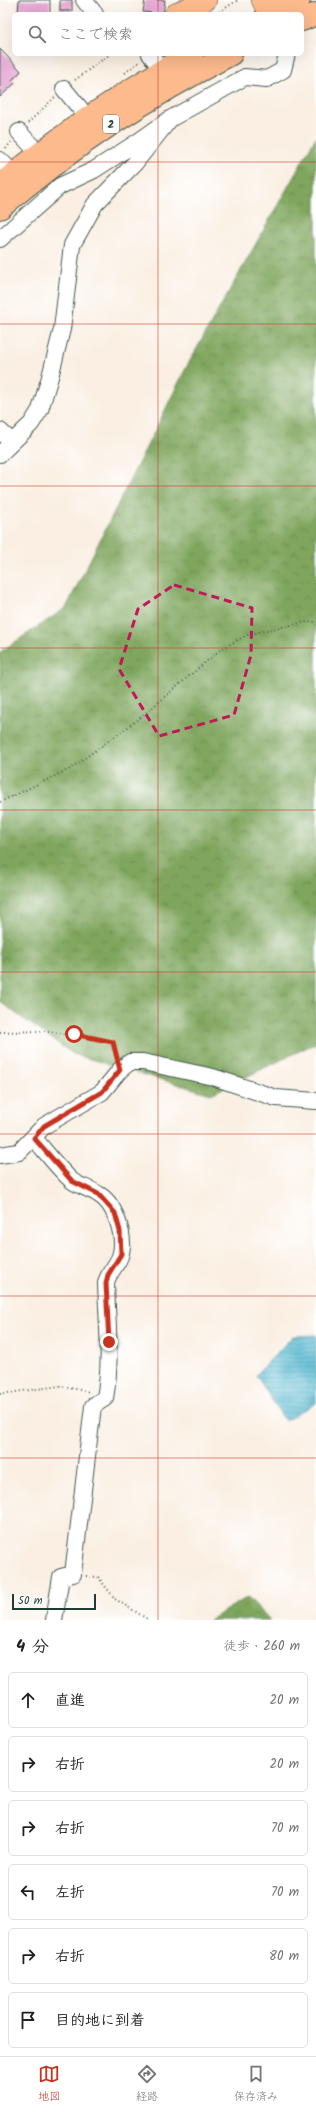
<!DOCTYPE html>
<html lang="ja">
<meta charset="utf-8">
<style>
:root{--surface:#fff;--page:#f2f2f2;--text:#202124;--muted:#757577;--line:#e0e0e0;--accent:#c8321e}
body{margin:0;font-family:Kalam,"Klee One",sans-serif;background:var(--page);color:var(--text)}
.scale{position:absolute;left:12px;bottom:10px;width:84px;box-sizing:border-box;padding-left:4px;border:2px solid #1f3d34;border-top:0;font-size:11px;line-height:14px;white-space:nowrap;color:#1f3d34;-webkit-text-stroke:3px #fff;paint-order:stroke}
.stop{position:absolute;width:12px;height:12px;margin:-9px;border:3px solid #c8321e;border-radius:50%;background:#fff}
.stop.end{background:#c8321e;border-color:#fff;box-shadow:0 1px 4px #0008}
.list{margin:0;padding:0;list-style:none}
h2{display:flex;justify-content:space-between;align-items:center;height:52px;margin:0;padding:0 16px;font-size:17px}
h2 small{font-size:13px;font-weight:400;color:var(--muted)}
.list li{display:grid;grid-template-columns:26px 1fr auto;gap:12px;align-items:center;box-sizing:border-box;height:56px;margin:0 8px 8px;padding:0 8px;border:1px solid var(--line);border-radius:6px}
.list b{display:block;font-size:15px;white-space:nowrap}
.list em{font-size:13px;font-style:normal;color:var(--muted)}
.icon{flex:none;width:22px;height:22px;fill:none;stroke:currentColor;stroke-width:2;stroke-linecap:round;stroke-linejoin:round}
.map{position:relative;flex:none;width:316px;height:1620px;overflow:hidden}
.search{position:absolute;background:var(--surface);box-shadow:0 4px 16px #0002;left:12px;right:12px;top:12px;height:44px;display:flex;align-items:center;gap:10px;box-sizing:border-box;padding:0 14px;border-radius:6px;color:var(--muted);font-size:15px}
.sheet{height:436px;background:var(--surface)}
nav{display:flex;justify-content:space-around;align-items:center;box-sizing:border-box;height:56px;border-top:1px solid var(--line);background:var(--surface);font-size:11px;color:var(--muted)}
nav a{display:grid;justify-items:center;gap:2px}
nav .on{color:var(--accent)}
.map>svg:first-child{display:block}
.forest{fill:url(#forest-crowns);stroke:#4f7248}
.water{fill:url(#water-rules);stroke:#3a7b83}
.building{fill:#e198cb}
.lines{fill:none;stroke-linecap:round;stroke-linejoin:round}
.minor-casing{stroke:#40584e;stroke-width:18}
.major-casing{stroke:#40584e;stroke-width:22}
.highway-casing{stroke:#40584e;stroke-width:24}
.path{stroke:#40584e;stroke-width:2;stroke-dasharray:1 3;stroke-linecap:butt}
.minor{stroke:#fff;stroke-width:16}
.major{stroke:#fcba8d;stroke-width:21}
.highway{stroke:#fcba8d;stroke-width:22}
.route{stroke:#c8321e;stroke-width:5}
.marked{fill:none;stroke:#c2185b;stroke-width:3;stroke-dasharray:8 5;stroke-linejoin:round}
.grid{fill:none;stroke:#c8321e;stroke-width:1;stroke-opacity:0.55}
.labels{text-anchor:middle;stroke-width:4;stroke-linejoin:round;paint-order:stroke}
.shield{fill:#fff;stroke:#627771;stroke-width:1}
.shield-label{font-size:11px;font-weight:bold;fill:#1f3d34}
</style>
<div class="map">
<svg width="316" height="1620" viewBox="0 0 316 1620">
<defs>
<pattern id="forest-crowns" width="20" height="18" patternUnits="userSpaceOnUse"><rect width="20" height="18" fill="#7fa65d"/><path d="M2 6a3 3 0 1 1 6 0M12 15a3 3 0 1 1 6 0" fill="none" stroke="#67884e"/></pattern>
<pattern id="water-rules" width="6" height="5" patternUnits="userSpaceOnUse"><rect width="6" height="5" fill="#54b9d2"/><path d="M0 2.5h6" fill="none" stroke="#4598ab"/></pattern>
</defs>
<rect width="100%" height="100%" fill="#fff"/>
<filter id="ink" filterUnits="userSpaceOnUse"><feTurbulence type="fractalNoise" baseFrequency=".025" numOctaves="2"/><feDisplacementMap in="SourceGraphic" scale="8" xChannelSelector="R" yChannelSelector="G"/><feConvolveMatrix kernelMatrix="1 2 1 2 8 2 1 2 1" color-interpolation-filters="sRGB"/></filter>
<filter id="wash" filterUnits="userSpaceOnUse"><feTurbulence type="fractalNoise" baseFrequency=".012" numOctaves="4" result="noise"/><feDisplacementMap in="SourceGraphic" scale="16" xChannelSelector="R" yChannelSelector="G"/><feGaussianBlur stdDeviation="0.9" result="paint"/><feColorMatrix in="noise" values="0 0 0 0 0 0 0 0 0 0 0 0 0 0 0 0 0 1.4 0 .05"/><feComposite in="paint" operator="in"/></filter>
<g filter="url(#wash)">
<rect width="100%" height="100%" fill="#faefe2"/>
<path class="forest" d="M316 137V1043L211 1094 73 1054 0 1002V652L66 608 187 366Z
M248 1597 270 1620H209Z"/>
<path class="water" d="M316 1335V1403L285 1421 256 1375 293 1336Z"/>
<g id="blocks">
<path class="building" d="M19 0H50V14H18Z
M60 0H72V11H60Z
M145 0H165L163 14 143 12Z
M0 49 21 71 12 80 15 83 0 97Z"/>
</g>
</g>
<g filter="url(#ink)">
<use href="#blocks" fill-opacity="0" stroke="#40584e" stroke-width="1"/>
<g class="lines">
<defs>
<path id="minor" d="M84 0 95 14
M150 54 162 70
M64 89 88 118
M19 132 39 154
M0 160 14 174
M0 239 60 186 94 170 139 141 170 119 245 77 267 79 283 70 287 54
M0 431 12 442
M0 454 31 424 40 410 50 377 62 329 72 245 95 204 135 163 170 119
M34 1138C46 1152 57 1167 71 1180 78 1186 89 1188 98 1194 115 1203 125 1235 121 1253 119 1264 108 1272 106 1283 107 1322 112 1360 105 1398L93 1406 73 1574 61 1577 54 1620
M0 1155 19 1152 44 1126 102 1092 120 1070 130 1062H143L213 1077 276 1098 316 1101"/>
<path id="major" d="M262 0 269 14
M175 14 206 0"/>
<path id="highway" d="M267 14 299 0
M302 20 316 14
M0 185C60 136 124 90 192 54
M0 208C71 147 148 97 231 54"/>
</defs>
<use href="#minor" class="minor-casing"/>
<use href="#major" class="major-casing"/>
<use href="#highway" class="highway-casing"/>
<path class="path" d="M216 14 238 0
M125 73 139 62
M75 80 110 54
M28 123 55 97
M6 149 11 142
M0 802 70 769 140 718 221 649 249 634 305 622H316
M0 1032 47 1031 113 1042 117 1056
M0 1394 60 1386 90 1392
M86 1576 98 1577 115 1599 149 1620"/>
<use href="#minor" class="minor"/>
<use href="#major" class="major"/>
<use href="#highway" class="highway"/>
</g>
</g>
<g class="lines" filter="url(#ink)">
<path class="route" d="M74 1034 113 1042 120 1070 102 1092 44 1126 34 1138 72 1181 98 1194 115 1213 120 1231 121 1254 108 1275 106 1283 109 1342"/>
</g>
<path class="marked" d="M174 585 252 608 251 655 234 715 159 736 119 669 138 609Z"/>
<path class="grid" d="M158 0V14M158 54V1620M0 162H316M0 324H316M0 486H316M0 648H316M0 810H316M0 972H316M0 1134H316M0 1296H316M0 1458H316"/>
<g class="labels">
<rect class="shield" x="103" y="115" width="16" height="18" rx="3"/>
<g class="shield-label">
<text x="111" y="128">2</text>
</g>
</g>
</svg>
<div class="scale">50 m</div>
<div class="stop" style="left:74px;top:1034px"></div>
<div class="stop end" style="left:109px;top:1342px"></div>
<div class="search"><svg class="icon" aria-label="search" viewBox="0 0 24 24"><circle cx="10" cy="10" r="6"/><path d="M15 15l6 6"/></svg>ここで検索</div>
</div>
<section class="sheet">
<h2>4 分<small>徒歩 · 260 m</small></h2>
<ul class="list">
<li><svg class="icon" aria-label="ahead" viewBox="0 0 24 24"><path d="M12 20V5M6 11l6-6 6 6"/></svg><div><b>直進</b></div><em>20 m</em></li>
<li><svg class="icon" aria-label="right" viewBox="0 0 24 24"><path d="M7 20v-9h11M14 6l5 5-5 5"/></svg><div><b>右折</b></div><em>20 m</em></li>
<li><svg class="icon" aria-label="right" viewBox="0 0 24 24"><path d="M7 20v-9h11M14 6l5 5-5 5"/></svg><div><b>右折</b></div><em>70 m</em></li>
<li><svg class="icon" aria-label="left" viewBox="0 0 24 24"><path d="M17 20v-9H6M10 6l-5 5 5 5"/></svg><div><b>左折</b></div><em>70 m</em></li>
<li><svg class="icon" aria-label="right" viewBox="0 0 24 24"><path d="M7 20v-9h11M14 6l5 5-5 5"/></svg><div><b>右折</b></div><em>80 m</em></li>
<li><svg class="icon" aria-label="arrive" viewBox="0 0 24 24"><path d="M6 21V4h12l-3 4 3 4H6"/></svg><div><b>目的地に到着</b></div></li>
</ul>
</section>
<nav>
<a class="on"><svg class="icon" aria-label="map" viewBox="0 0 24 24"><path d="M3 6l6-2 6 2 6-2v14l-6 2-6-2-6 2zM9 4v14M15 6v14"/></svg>地図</a>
<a><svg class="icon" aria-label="directions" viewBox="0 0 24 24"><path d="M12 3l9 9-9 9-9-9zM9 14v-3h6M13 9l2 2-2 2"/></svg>経路</a>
<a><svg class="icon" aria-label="saved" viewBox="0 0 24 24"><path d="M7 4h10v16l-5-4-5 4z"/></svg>保存済み</a>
</nav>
